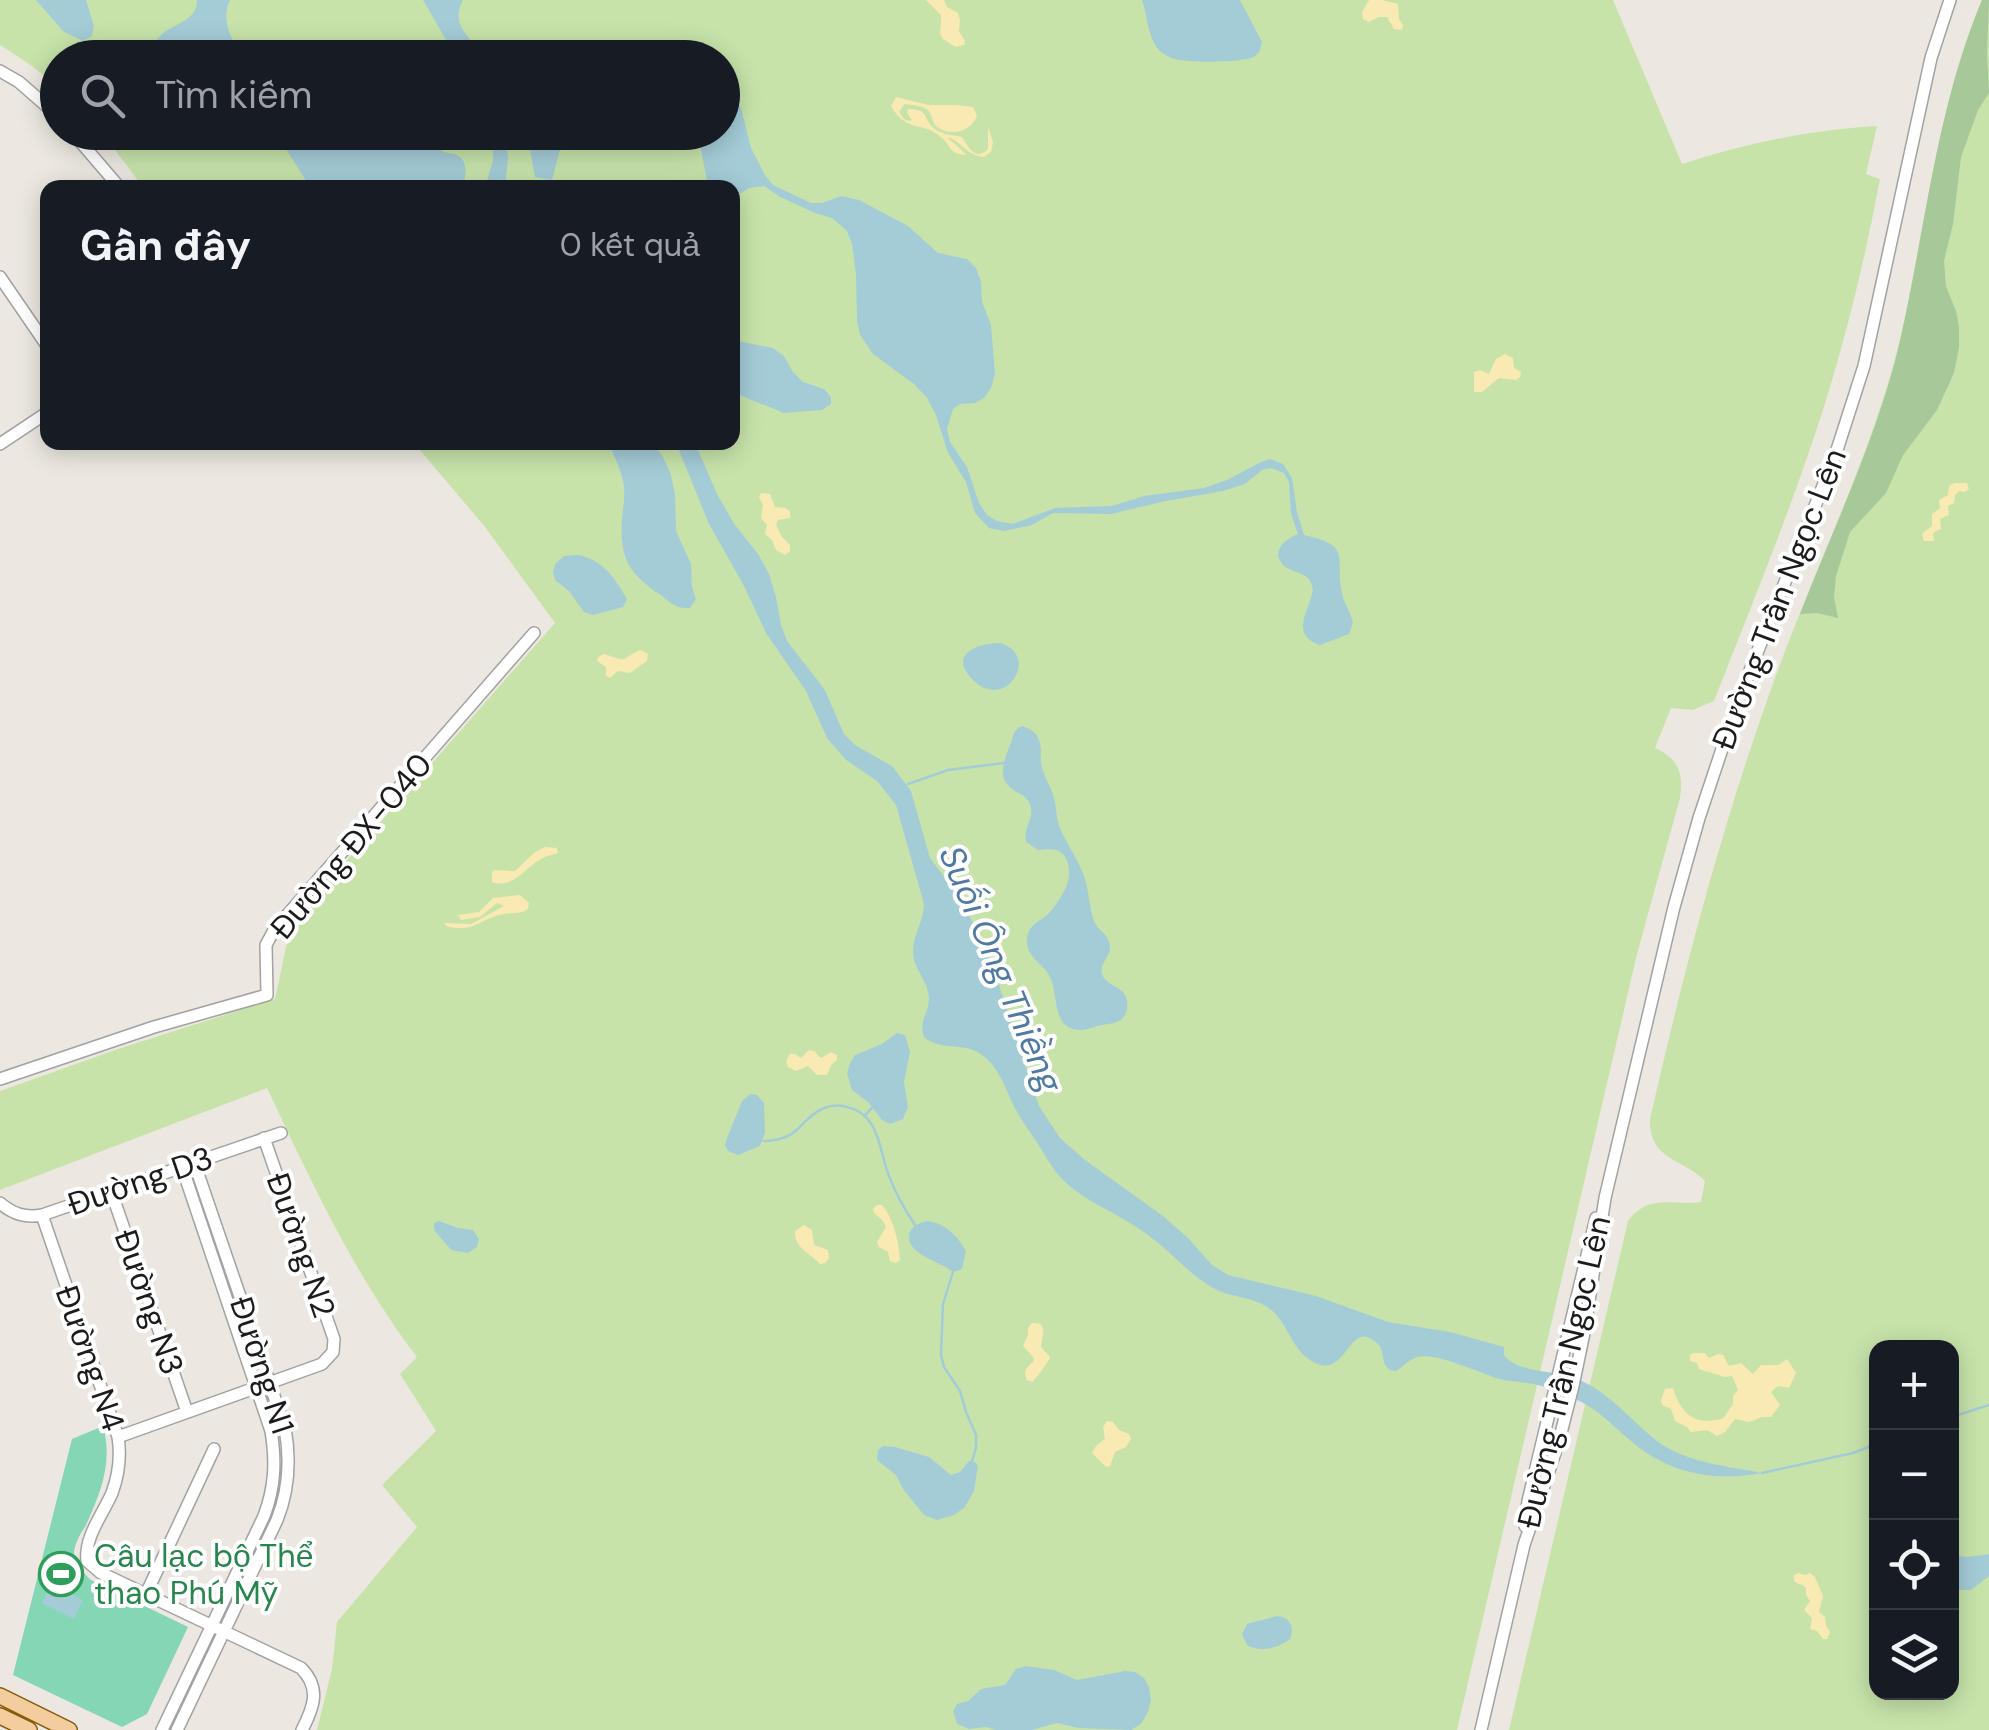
<!DOCTYPE html>
<html lang="vi">
<meta charset="utf-8">
<style>
:root{--surface:#171b24;--page:#20242c;--text:#f1f3f6;--muted:#9ea1a6;--line:#363941}
body{margin:0;font-family:"DM Sans",sans-serif;background:var(--page);color:var(--text)}
.controls{position:absolute;right:30px;bottom:30px;display:grid;overflow:hidden;border-radius:20px;box-shadow:0 5px 25px #0003}
.controls button{width:90px;height:90px;display:grid;place-items:center;padding:0;border:0;border-bottom:2px solid var(--line);background:var(--surface);color:var(--text);font:50px sans-serif}
.list{margin:0;padding:0;list-style:none}
h2{display:flex;justify-content:space-between;align-items:center;height:130px;margin:0;padding:0 40px;font-size:42px}
h2 small{font-size:32px;font-weight:400;color:var(--muted)}
.icon{flex:none;width:55px;height:55px;fill:none;stroke:currentColor;stroke-width:2;stroke-linecap:round;stroke-linejoin:round}
.map{position:relative;flex:none;width:1989px;height:1730px;overflow:hidden}
.search{position:absolute;background:var(--surface);box-shadow:0 5px 25px #0003;left:40px;top:40px;width:700px;height:110px;display:flex;align-items:center;gap:25px;box-sizing:border-box;padding:0 35px;border-radius:55px;color:var(--muted);font-size:38px}
.panel{position:absolute;background:var(--surface);box-shadow:0 5px 25px #0003;left:40px;top:180px;width:700px;height:270px;border-radius:20px}
.map>svg:first-child{display:block}
.grass{fill:#c7e3aa;fill-rule:evenodd}
.forest{fill:#a7c899}
.sand{fill:#f9e9b2}
.pitch{fill:#84d6b5}
.water{fill:#a4ccd7}
.lines{fill:none;stroke-linecap:round;stroke-linejoin:round}
.stream{stroke:#a4ccd7;stroke-width:2.5}
.minor-casing{stroke:#a2a2a2;stroke-width:14}
.major-casing{stroke:#875c0b;stroke-width:18}
.minor{stroke:#fff;stroke-width:11}
.major{stroke:#f4cd9e;stroke-width:15}
.labels{text-anchor:middle;stroke-width:8;stroke-linejoin:round;paint-order:stroke}
.street-label{font-size:32px;fill:#1b1b1b;stroke:#fff}
.leisure-label{font-size:32px;fill:#27864d;stroke:#fff;text-anchor:start}
.water-label{font-size:35px;font-style:italic;fill:#507aa2;stroke:#fff}
</style>
<div class="map">
<svg width="1989" height="1730" viewBox="0 0 1989 1730">
<rect width="100%" height="100%" fill="#ece8e1"/>
<path class="grass" d="M0 0H1613L1682 164C1747 143 1809 130 1877 126L1866 174 1880 179C1865 259 1846 338 1821 416 1790 512 1751 607 1714 701L1693 710 1671 708 1655 748C1678 758 1684 773 1680 798L1637 954 1457 1730H317L332 1669 337 1622 417 1527 382 1485 436 1431 400 1374 417 1357C354 1275 311 1181 267 1088L0 1190V1091L118 1049 275 999 291 924 555 623 485 527 414 443 732 442V188L143 187 102 133 722 132V58H58L57 86 32 66 0 45Z
M1982 0H1989V1730H1509L1628 1221C1649 1193 1672 1206 1701 1202L1705 1181C1683 1158 1649 1161 1650 1119 1684 970 1722 824 1774 681 1809 583 1855 489 1886 390 1901 344 1909 297 1918 250 1934 165 1949 80 1982 0ZM1876 1348H1952V1692H1876Z"/>
<path class="forest" d="M1982 0H1989L1987 53 1989 93 1978 110 1961 157 1953 224 1944 261 1946 286 1956 311 1959 327V347L1954 373 1937 410 1903 455 1886 493 1850 532 1836 576 1834 597 1838 618 1817 613 1800 614C1835 524 1878 436 1900 341 1926 227 1936 109 1982 0Z"/>
<path class="sand" d="M926 0H944L947 7 958 13 960 20 959 31 965 41 964 45 956 47C933 35 942 34 941 15Z
M1369 0H1382L1398 4 1399 19 1403 25 1402 30 1394 29 1387 17H1379L1369 22 1363 19 1362 12Z
M896 97 929 105H957L973 107 977 115C973 131 950 138 936 126 932 122 932 115 929 111 923 105 911 105 904 104L899 112 904 119 910 121 912 120 907 113 908 109C930 109 922 119 935 129 943 135 953 135 962 137 968 146 975 162 988 149V127L993 142 991 152 984 157C965 155 962 141 947 137L967 155C948 154 952 146 941 137 923 121 906 133 891 106Z
M1505 354 1513 358 1514 368 1521 372 1520 377 1516 380 1499 378 1482 392H1474V372L1480 370 1489 374 1496 359Z
M1954 483H1967L1969 489 1965 492 1959 491 1955 495 1954 503 1948 506 1949 515 1940 519 1941 529 1933 533 1934 541H1924L1922 534 1932 526V514L1940 508 1939 500 1948 495 1949 486Z
M761 493 770 494 775 507 786 508 790 512V518L778 520 776 525 782 537 790 545V551L785 555 776 550 772 540 765 534 767 525 761 518 763 505 759 497Z
M641 650 648 654 647 661 630 673 618 671 610 678 606 676V667L597 661 598 657 604 654C633 663 616 660 641 650Z
M545 847 557 848 558 853C553 855 548 855 543 858 526 866 513 890 492 882V873L494 870 515 871 535 852Z
M520 895 529 903 528 909C519 915 514 912 504 914 480 918 474 934 446 926L444 923 471 924 504 906 497 903 480 917 461 920 458 915 479 912 493 898Z
M809 1050 814 1051 821 1058 831 1052 837 1055V1060L831 1065 827 1075H817L808 1066 796 1071 788 1067 786 1061 790 1054H795L801 1058Z
M882 1205C894 1219 899 1243 900 1260L896 1263 890 1261 888 1252 879 1247 877 1242 886 1227 883 1221 874 1213 873 1209 877 1205Z
M804 1225 812 1230 814 1245 828 1250 829 1258 825 1263 820 1264C810 1253 794 1248 795 1231Z
M1032 1323C1050 1322 1041 1337 1041 1347L1050 1357C1050 1360 1035 1380 1032 1382L1027 1380C1023 1371 1026 1368 1033 1362L1034 1358 1023 1346 1028 1335V1328Z
M1694 1353H1705L1709 1358 1718 1354 1723 1355 1729 1366 1741 1363 1753 1374 1761 1365H1778L1787 1359 1796 1373 1789 1388 1778 1386 1771 1392 1780 1405 1771 1417H1762L1749 1422 1735 1419 1725 1432 1717 1436 1707 1430 1691 1432 1687 1427 1675 1421 1671 1409 1662 1405 1661 1400 1665 1389 1673 1388C1679 1409 1692 1425 1715 1420 1718 1419 1721 1420 1723 1418 1727 1415 1728 1409 1733 1405V1396L1738 1390 1732 1376 1725 1377 1699 1369 1697 1363 1690 1361V1355Z
M1107 1421 1113 1422 1119 1430 1129 1434 1131 1439 1126 1447 1115 1452 1110 1466 1106 1467 1092 1453 1096 1446 1105 1439 1103 1427Z
M1798 1573 1805 1575 1810 1573 1815 1577 1823 1596 1819 1612 1825 1617 1826 1626 1830 1632 1827 1639H1823L1817 1631 1810 1629 1812 1618 1804 1610 1810 1601 1806 1595V1588C1801 1582 1792 1586 1794 1575Z"/>
<path class="pitch" d="M103 1426C113 1462 101 1492 86 1525 81 1533 74 1544 74 1554 75 1565 83 1573 91 1580L188 1627 147 1714 122 1727 13 1675 72 1439Z"/>
<path class="water" d="M36 0H86L94 26 92 36 83 41 64 32Z
M197 0H230C220 20 232 40 242 57H151C154 20 197 30 197 0Z
M423 0H463C448 27 475 47 498 57H453L446 40Z
M1142 0H1240L1262 42C1260 49 1261 52 1255 56 1246 63 1187 63 1175 59 1170 58 1166 55 1161 52 1147 39 1148 17 1142 0Z
M723 87 733 95 741 108 751 148 765 175 773 185 811 203H822L841 196 859 200 908 226 938 253 967 259 976 268 981 282 982 302 991 325 995 374 991 388 984 398 975 403 960 404 953 409 947 429 950 442 967 467 979 503 987 515 997 521 1013 524 1055 508 1112 506 1144 496 1204 488 1227 480 1261 462 1270 459 1283 464 1292 478 1297 512 1304 535C1354 546 1334 557 1342 593 1344 604 1351 612 1353 623L1349 634 1320 645C1289 634 1309 612 1313 590 1311 583 1311 580 1305 576 1298 571 1289 571 1283 565 1270 550 1286 539 1298 534L1291 514 1289 482 1284 473 1271 468 1262 470 1245 484 1223 491 1166 501 1111 514 1053 513 1032 525 1004 531 989 528 975 513 966 482 948 453 936 415 927 398 914 384 873 354 860 335 857 320 856 274 852 244 847 231 832 218 815 213 780 197 764 186 749 188 733 198 732 188 708 187 701 149 693 133 722 132Z
M406 132 430 133 437 139 443 152C447 153 452 153 457 155 469 161 466 178 462 187H310L276 133Z
M493 133H504L508 157 505 187H485L493 161Z
M527 133H569L559 153 552 180 535 177Z
M733 340 773 348 784 356 793 372 803 382 824 389 831 397V404L822 410 784 413 737 394 733 391Z
M609 443H653L663 457 671 475 675 495 676 531 691 564 692 587 696 599 690 608C673 609 669 600 656 592 626 570 620 556 622 518 623 508 625 498 624 487 622 471 614 457 609 443Z
M676 443H695L718 496 735 525 758 554 769 574 776 597 781 625 787 641 825 690 844 734 855 745 892 766 911 791 930 858 958 895 986 946 1039 1106 1060 1138 1085 1160 1163 1216 1188 1238 1212 1265 1228 1275 1316 1296 1388 1322 1450 1332 1504 1347V1355C1518 1374 1553 1369 1577 1379 1611 1393 1629 1419 1657 1441 1687 1463 1727 1466 1762 1473 1715 1482 1670 1474 1632 1442 1616 1429 1603 1414 1585 1404 1569 1395 1551 1388 1534 1384 1522 1382 1509 1382 1496 1378 1476 1371 1443 1356 1423 1356 1411 1357 1405 1365 1396 1371 1381 1370 1385 1357 1380 1346 1346 1310 1349 1391 1306 1357 1290 1344 1287 1322 1270 1309 1253 1296 1231 1298 1213 1288 1191 1276 1169 1250 1148 1235 1122 1215 1087 1203 1064 1181 1053 1170 1046 1157 1038 1144 1031 1133 1023 1123 1017 1112 1007 1094 1002 1073 987 1059 967 1039 942 1053 924 1037 918 1022 929 1013 929 998 928 980 913 969 913 951 913 934 924 921 924 904L896 805 878 782 845 759 827 738 806 691 766 633 744 586 709 524Z
M578 555C603 560 615 578 627 599L623 607 593 615 584 612 569 591 555 580 553 572 555 564 564 556Z
M1000 643C1042 655 1005 714 972 679 948 654 978 643 1000 643Z
M1022 726C1030 729 1036 731 1039 740 1042 747 1040 755 1041 763 1043 776 1051 786 1054 798 1057 808 1056 818 1060 828 1067 845 1078 859 1084 876 1089 890 1089 907 1094 921 1098 931 1109 934 1110 946 1111 957 1099 963 1102 974 1107 989 1131 985 1127 1009 1124 1025 1110 1023 1097 1026 1093 1027 1086 1030 1082 1030 1051 1031 1059 995 1050 977 1044 963 1026 958 1027 940 1028 923 1041 922 1050 912 1061 898 1073 882 1068 864 1063 847 1052 849 1038 850L1026 842C1023 828 1035 818 1030 804 1026 795 1019 794 1012 789 996 777 1005 759 1010 745 1014 735 1012 731 1022 726Z
M897 1033 905 1035 910 1052 904 1082 908 1107 903 1119 890 1124 882 1120 868 1102 852 1090 847 1073 850 1063 855 1055 882 1044Z
M750 1094 757 1095 764 1103 765 1133 760 1146 738 1155 728 1151 725 1145 727 1138 742 1101Z
M439 1221 458 1228 473 1230 479 1239 477 1247 468 1253 451 1250 434 1230V1223Z
M926 1221C944 1222 958 1236 966 1251L962 1269 953 1272C941 1262 909 1255 909 1237 909 1227 918 1224 926 1221Z
M883 1446 895 1447 929 1457 951 1475 960 1472 969 1461 975 1462 978 1466 974 1491 965 1507 954 1515 937 1520 924 1515 903 1489 896 1475 877 1460 878 1450Z
M1989 1554V1576L1971 1590H1952V1555L1968 1557Z
M51 1584 83 1600 74 1619 42 1603Z
M1277 1616C1290 1617 1295 1627 1290 1639 1279 1648 1260 1653 1247 1645L1242 1634 1247 1624Z
M1025 1666 1054 1670 1077 1680 1125 1671 1135 1672 1144 1678 1149 1687 1151 1700 1148 1712 1141 1724 1131 1730 1078 1728 1057 1723 1032 1730H996L986 1727 969 1729 957 1724 953 1711 957 1704 968 1701 981 1689 1005 1685 1016 1669Z"/>
<g class="lines">
<path class="stream" d="M908 784 948 770 1004 763
M865 1115 873 1107
M764 1141C802 1140 798 1119 824 1108 832 1105 840 1105 847 1107 880 1114 879 1151 889 1176 896 1194 905 1210 915 1225
M953 1272 943 1304 941 1355 944 1367 960 1391 966 1412 976 1435V1448L972 1461
M1952 1417 1989 1405
M1762 1473 1853 1453 1876 1444"/>
<defs>
<path id="minor" d="M0 71 19 82 58 116
M72 132 120 188
M0 277 48 347
M0 444 48 412
M0 1079 154 1027 267 995 266 945 274 930 534 633
M111 1191 187 1412
M0 1203C13 1214 25 1218 42 1215L281 1133
M42 1215 118 1437C121 1456 119 1474 112 1493 103 1514 84 1537 87 1561L101 1573 301 1668C321 1688 314 1707 302 1730
M118 1437 322 1364 333 1352 334 1339 264 1138
M1525 1526 1528 1501 1596 1218
M146 1594 214 1449
M162 1730 264 1516C275 1487 276 1461 271 1431L182 1167
M177 1730 277 1520C289 1490 291 1461 285 1428L194 1162
M1481 1730 1524 1545 1559 1441 1573 1386 1584 1333 1605 1198 1674 907 1699 818 1738 701 1836 453 1864 366 1931 58 1950 0"/>
<path id="major" d="M0 1696 69 1730
M0 1716 29 1730"/>
</defs>
<use href="#minor" class="minor-casing"/>
<use href="#major" class="major-casing"/>
<use href="#minor" class="minor"/>
<use href="#major" class="major"/>
</g>
<defs>
<symbol id="stadium-ring" viewBox="-11 -11 22 22"><circle r="9.5" fill="#fff" stroke="#2e9e5b" stroke-width="1.5"/><path d="M0-5a6.5 5 0 1 0 0 10a6.5 5 0 1 0 0-10ZM-3.5-1.8h7v3.6h-7Z" fill="#2e9e5b"/></symbol>
</defs>
<g fill-rule="evenodd">
<use href="#stadium-ring" x="36" y="1549" width="50" height="50"/>
</g>
<g class="labels">
<g class="street-label">
<text transform="translate(1779 599) rotate(-69)" y="11">Đường Trần Ngọc Lên</text>
<text transform="translate(351 846) rotate(-50)" y="11">Đường ĐX-040</text>
<text transform="translate(140 1181) rotate(-19)" y="11">Đường D3</text>
<text transform="translate(301 1245) rotate(71)" y="11">Đường N2</text>
<text transform="translate(149 1302) rotate(71)" y="11">Đường N3</text>
<text transform="translate(90 1358) rotate(71)" y="11">Đường N4</text>
<text transform="translate(262 1365) rotate(72)" y="11">Đường N1</text>
<text transform="translate(1564 1372) rotate(-77)" y="11">Đường Trần Ngọc Lên</text>
</g>
<g class="leisure-label">
<text x="94" y="1567">Câu lạc bộ Thể<tspan x="94" dy="37">thao Phú Mỹ</tspan></text>
</g>
<g class="water-label">
<text transform="translate(1001 969) rotate(67)" y="12">Suối Ông Thiềng</text>
</g>
</g>
</svg>
<div class="controls">
<button>+</button>
<button>−</button>
<button><svg class="icon" aria-label="locate" viewBox="0 0 24 24"><circle cx="12" cy="12" r="6"/><path d="M12 2v4M12 18v4M2 12h4M18 12h4"/></svg></button>
<button><svg class="icon" aria-label="layers" viewBox="0 0 24 24"><path d="M12 4l9 5-9 5-9-5zM3 14l9 5 9-5"/></svg></button>
</div>
<div class="search"><svg class="icon" aria-label="search" viewBox="0 0 24 24"><circle cx="10" cy="10" r="6"/><path d="M15 15l6 6"/></svg>Tìm kiếm</div>
<section class="panel">
<h2>Gần đây<small>0 kết quả</small></h2>
<ul class="list">
</ul>
</section>
</div>
